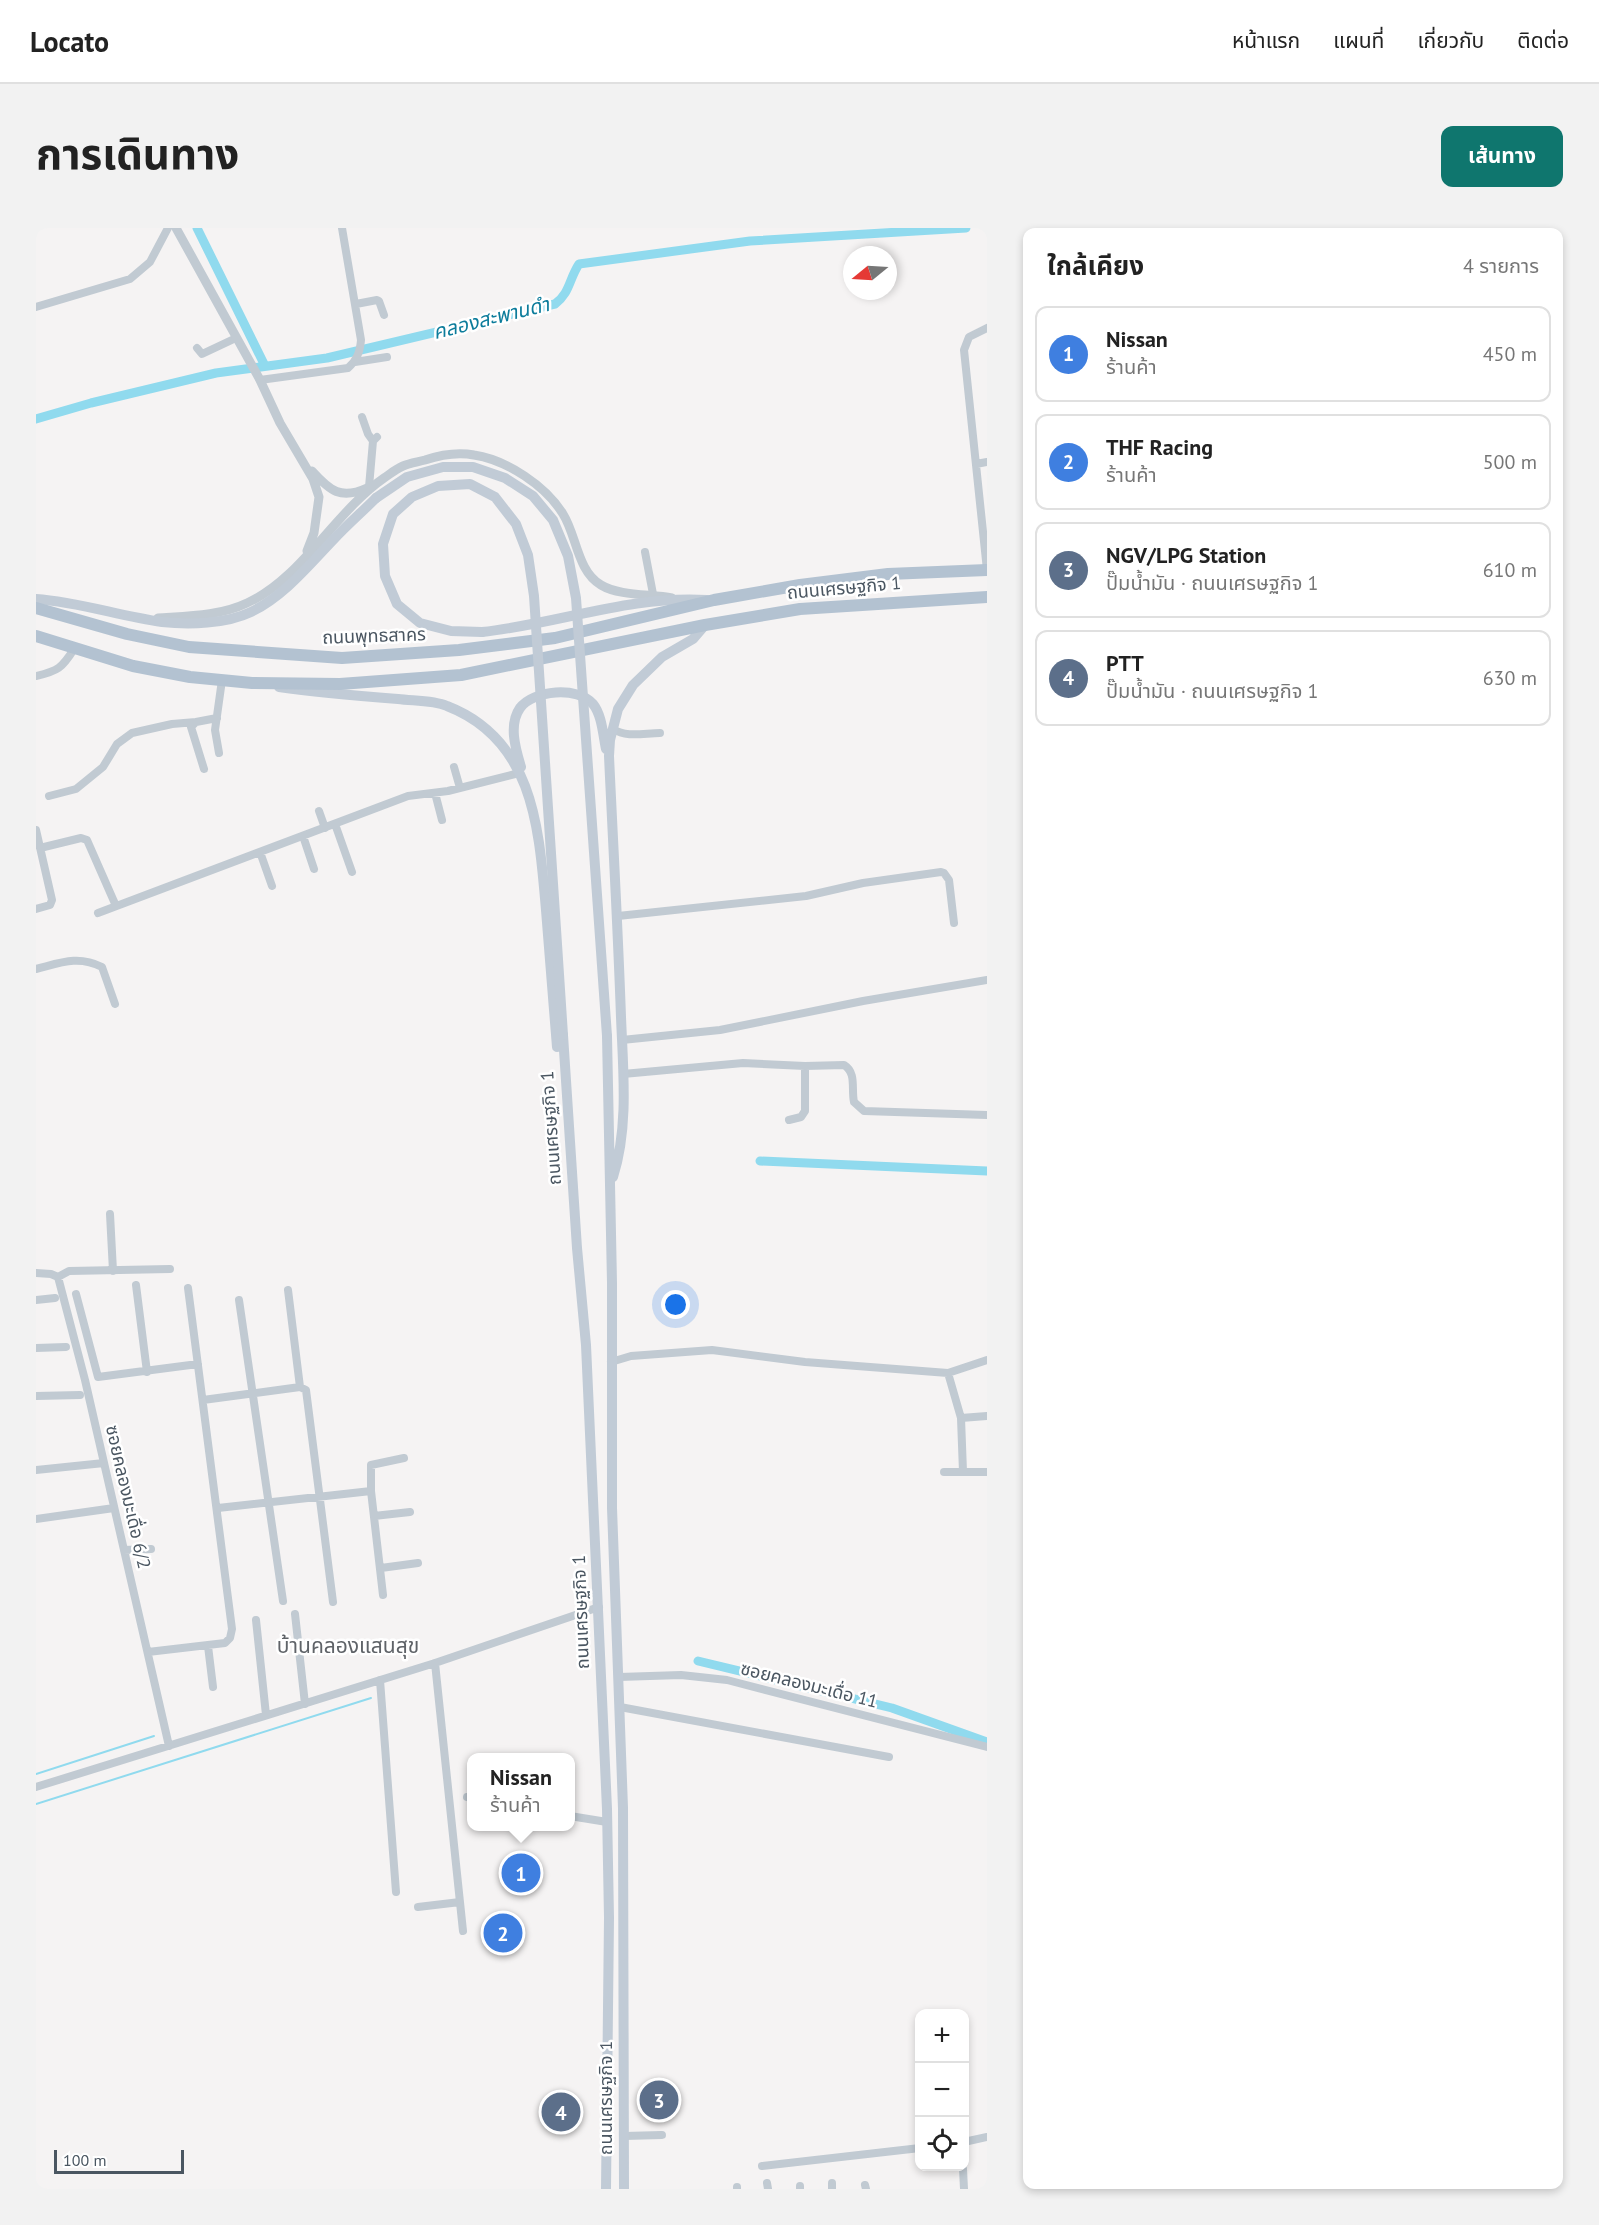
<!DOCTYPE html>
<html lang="th">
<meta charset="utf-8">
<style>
:root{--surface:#fff;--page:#f2f2f2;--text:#222;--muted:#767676;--line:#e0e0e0;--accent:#0f766e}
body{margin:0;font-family:"PT Sans","Noto Sans Thai",sans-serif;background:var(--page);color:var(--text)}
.controls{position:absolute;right:18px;bottom:18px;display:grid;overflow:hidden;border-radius:12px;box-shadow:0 3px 9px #0003}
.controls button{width:54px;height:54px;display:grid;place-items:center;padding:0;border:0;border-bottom:2px solid var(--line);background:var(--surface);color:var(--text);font:30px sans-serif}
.compass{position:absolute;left:807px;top:18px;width:54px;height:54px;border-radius:50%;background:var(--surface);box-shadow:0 3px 9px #0003;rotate:252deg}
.scale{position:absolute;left:18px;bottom:15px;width:130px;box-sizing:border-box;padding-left:6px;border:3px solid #4a5661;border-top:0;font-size:16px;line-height:21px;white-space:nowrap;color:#4a5661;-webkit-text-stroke:4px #fff;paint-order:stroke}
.you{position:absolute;left:640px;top:1077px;width:21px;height:21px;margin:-15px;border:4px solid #fff;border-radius:50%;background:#1a73e8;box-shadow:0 0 0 9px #1a73e833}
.badge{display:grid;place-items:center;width:39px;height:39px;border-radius:50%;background:var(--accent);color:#fff;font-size:20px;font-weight:700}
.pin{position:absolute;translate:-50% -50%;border:3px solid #fff;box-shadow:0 2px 6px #0006}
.popup{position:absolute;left:431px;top:1525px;width:108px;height:78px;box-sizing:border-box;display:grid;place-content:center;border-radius:12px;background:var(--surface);filter:drop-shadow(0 2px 4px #0005);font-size:20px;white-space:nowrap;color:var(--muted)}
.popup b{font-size:22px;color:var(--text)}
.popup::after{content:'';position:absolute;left:50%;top:100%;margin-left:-12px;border:12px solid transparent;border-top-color:var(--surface)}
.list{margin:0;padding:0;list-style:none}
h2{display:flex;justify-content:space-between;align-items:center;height:78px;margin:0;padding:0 24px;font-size:26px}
h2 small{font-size:20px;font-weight:400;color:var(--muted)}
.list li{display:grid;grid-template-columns:39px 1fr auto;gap:18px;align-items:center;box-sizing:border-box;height:96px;margin:0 12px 12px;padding:0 12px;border:2px solid var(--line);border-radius:12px}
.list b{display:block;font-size:22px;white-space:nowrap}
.list p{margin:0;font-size:20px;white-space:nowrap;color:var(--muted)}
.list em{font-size:20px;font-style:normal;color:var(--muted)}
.icon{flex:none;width:33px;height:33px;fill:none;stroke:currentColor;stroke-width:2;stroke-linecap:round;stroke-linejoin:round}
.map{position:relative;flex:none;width:951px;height:1961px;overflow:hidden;border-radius:12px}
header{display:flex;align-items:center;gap:36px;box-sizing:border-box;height:84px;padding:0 30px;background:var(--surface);border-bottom:2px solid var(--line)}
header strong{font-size:28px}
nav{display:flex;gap:33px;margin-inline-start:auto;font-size:21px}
.intro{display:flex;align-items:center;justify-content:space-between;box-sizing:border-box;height:144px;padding:0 36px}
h1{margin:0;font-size:42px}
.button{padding:15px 27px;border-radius:12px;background:var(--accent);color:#fff;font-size:21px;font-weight:700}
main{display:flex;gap:36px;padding:0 36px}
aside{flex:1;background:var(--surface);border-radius:12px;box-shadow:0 3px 9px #0003}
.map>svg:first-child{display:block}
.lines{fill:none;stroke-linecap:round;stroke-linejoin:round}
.stream{stroke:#90daee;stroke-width:2}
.canal{stroke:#90daee;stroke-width:9}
.minor{stroke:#c1cad2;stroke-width:8}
.tertiary{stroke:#c1cad2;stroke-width:9}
.secondary{stroke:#c1cbd6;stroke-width:10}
.primary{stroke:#b3c2d1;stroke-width:12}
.secondary-bridge{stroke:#c1cbd6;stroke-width:10}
.labels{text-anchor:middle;stroke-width:5;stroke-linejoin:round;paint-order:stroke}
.street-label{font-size:18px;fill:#4a5661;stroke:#fff}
.water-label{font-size:20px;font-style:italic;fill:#0c7c9b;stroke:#fff}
.quarter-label{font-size:21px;fill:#5f6368;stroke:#fff}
</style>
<header>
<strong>Locato</strong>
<nav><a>หน้าแรก</a><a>แผนที่</a><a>เกี่ยวกับ</a><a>ติดต่อ</a></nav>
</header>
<div class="intro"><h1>การเดินทาง</h1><a class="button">เส้นทาง</a></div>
<main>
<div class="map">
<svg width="951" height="1961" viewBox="0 0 951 1961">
<rect width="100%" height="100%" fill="#f5f3f3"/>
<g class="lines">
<path class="stream" d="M0 1546 118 1508
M0 1576 335 1470"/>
<path class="canal" d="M161 0 229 138
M0 191 55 175 180 145 291 130 519 76C534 65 533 51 543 36L714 13 930 0
M724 933 951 943
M662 1433 856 1480 951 1514"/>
<path class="minor" d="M320 76 341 72 343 73 348 87
M0 79 94 51 114 34 132 0
M161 120 166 126 200 110
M319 134 351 129
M224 152 312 140C321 132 324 124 325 112L306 0
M326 189 332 206 337 213
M940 236 951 234
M333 259 337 213 341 209
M609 324 617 366
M951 342 928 122 933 109 951 100
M0 448C22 443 26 440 38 421
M577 501C591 510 608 505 624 505
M183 525 179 502 186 452
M418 539 424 560
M168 541 155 499 160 494 181 490
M399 565 406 592
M13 568 40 561 67 539 81 516 96 505 136 496 160 494
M283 583 289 600
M299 596 316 644
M0 602 16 672 14 677 0 681
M267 608 278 641
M4 620 45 610 51 612 80 678
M224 624 236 658
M62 685 372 568 412 563 483 545
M582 688 770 668 827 655 905 644 908 645 913 652 918 695
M0 741C24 735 42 727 66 739L79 776
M586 812 684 802 827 773 951 752
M587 846 707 835 769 838 808 837C821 845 815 861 818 874L828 883 951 887
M753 892 765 889 769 883V838
M74 986 77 1043
M0 1045 15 1046 22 1049 49 1152 133 1518
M22 1049 33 1043 134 1041
M100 1057 111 1144
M252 1062 264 1159
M40 1066 62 1149 162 1136
M0 1072 19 1070
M203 1072 247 1373
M0 1120 30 1119
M575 1134 595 1128 676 1122 769 1134 912 1145 951 1132
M0 1168 44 1167
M167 1172 264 1159 270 1162 297 1374
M925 1190 951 1188
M0 1242 68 1235
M908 1244H927L925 1190 912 1145
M927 1244H951
M335 1263V1237L368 1230
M182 1280 335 1263 347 1367
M338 1288 374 1284
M0 1291 78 1280
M88 1322 115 1321
M345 1340 382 1335
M259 1386 269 1476
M220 1392 230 1487
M172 1418 177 1459
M112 1424 189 1415 194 1410 196 1401 152 1060
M399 1435 427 1703
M583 1449 645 1447 691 1452 951 1519
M344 1452 360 1664
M584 1479 853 1529
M0 1559 399 1435 563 1379
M431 1569 436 1570
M534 1588 571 1594
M382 1679 424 1674
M588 1908 626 1907
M928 1914 951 1909
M726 1938 884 1920
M927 1941 928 1961
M731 1955 732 1961
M796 1955V1961
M829 1957 830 1961
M764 1958V1961
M701 1959V1961"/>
<path class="tertiary" d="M140 0 224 152 244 195 277 251 283 269 278 305 271 323
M276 243C294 263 305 272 331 260
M122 390C151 388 184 388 211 375 265 351 299 284 348 250 354 246 360 241 367 238 374 235 382 234 389 232 404 227 422 224 438 227 471 232 510 258 527 286 541 308 541 343 565 357 583 368 614 366 636 370"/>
<path class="secondary" d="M0 371C43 374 83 388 126 394 153 397 190 396 215 384 248 368 273 337 297 312 311 297 326 284 340 270
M446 404C521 396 595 367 671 372
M243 459C283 465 322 468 362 471 377 473 397 472 411 478 499 512 503 603 510 682 514 728 517 774 521 819
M485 539C480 522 472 497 484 480 497 462 542 458 557 476 566 487 567 507 570 521
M527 807 541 1020 550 1117 571 1581 573 1690 570 1961
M571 808 576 1055V1280L587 1580 588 1961
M577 949C593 899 587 841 585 789 582 702 577 615 573 528L574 512 582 481 597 457 626 429 657 411 669 397"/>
<path class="primary" d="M0 380 91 406 153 419 306 430 423 422 519 410 678 372 764 357 852 346 951 342
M0 408 97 438 154 449 216 455 304 456 425 447 669 397 764 381 951 369"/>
<path class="secondary-bridge" d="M340 270 371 249 407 239H437L469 250 497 268 517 292 532 328 540 370 571 808
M446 404 415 403 384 395 361 376 349 348 347 316 357 286 376 269 402 258 434 256 459 269 480 296 492 327 498 368 527 807"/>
</g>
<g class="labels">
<g class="street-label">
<text transform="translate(808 360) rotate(-5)" y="6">ถนนเศรษฐกิจ 1</text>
<text transform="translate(338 408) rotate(-2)" y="6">ถนนพุทธสาคร</text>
<text transform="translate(515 900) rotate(-94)" y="6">ถนนเศรษฐกิจ 1</text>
<text transform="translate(92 1269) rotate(77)" y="6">ซอยคลองมะเดื่อ 6/2</text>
<text transform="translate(545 1384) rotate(-92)" y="6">ถนนเศรษฐกิจ 1</text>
<text transform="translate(773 1457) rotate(14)" y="6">ซอยคลองมะเดื่อ 11</text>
<text transform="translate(570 1870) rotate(-90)" y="6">ถนนเศรษฐกิจ 1</text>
</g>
<g class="water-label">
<text transform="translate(455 90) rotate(-14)" y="7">คลองสะพานดำ</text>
</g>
<g class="quarter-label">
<text x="312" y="1425">บ้านคลองแสนสุข</text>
</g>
</g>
</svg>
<div class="controls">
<button>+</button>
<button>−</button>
<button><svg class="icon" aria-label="locate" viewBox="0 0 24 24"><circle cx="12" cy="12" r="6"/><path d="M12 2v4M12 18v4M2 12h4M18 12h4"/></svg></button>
</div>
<svg class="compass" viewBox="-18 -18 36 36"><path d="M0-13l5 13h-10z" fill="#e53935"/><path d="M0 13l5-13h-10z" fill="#767676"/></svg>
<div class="scale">100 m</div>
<div class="you"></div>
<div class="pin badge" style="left:485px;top:1645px;background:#3f7fe0">1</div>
<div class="popup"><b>Nissan</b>ร้านค้า</div>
<div class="pin badge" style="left:467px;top:1705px;background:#3f7fe0">2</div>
<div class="pin badge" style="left:623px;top:1872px;background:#5c6f8a">3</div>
<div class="pin badge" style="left:525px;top:1884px;background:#5c6f8a">4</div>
</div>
<aside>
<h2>ใกล้เคียง<small>4 รายการ</small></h2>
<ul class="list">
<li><span class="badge" style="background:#3f7fe0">1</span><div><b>Nissan</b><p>ร้านค้า</p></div><em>450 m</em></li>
<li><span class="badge" style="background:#3f7fe0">2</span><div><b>THF Racing</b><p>ร้านค้า</p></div><em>500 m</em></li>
<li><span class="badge" style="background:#5c6f8a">3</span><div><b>NGV/LPG Station</b><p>ปั๊มน้ำมัน · ถนนเศรษฐกิจ 1</p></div><em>610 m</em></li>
<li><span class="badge" style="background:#5c6f8a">4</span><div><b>PTT</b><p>ปั๊มน้ำมัน · ถนนเศรษฐกิจ 1</p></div><em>630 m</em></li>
</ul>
</aside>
</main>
